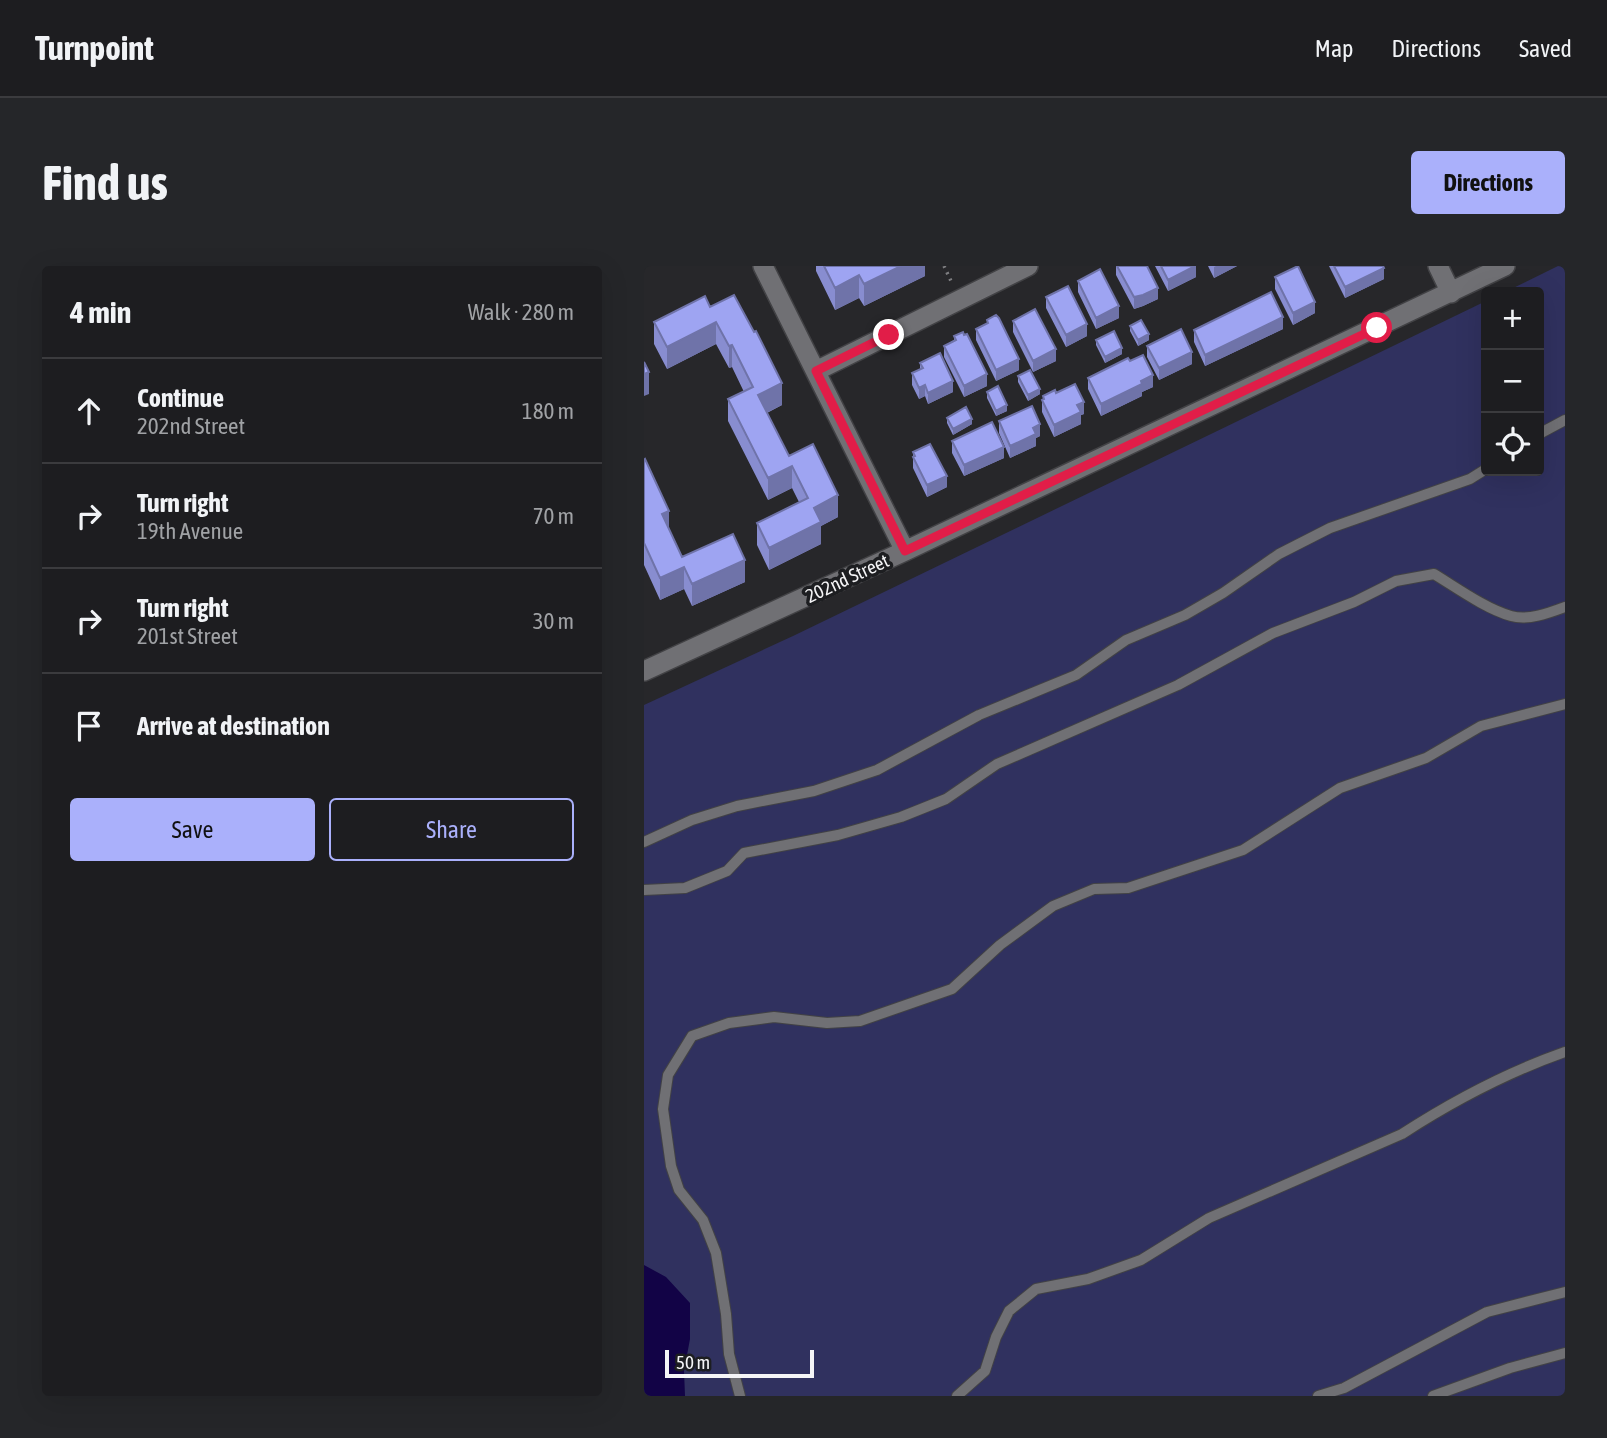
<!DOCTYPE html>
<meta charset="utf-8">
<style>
:root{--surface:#1d1d20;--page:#252629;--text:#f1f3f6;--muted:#a0a2a5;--line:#3b3b3e;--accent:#aab0fb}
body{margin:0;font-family:"Asap Condensed",sans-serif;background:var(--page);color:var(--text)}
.controls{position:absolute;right:21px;top:21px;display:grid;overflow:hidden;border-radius:7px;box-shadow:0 7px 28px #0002}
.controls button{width:63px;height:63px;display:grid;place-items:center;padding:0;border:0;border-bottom:2px solid var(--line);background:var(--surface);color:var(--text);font:35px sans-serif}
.scale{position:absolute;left:21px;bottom:18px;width:149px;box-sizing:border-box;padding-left:7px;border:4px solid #f5f5f7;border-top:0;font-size:19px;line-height:24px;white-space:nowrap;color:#f5f5f7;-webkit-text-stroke:5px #1d1e21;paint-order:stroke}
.stop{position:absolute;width:21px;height:21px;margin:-16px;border:5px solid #e11d48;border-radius:50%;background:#fff}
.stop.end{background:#e11d48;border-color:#fff;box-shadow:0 2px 7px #0008}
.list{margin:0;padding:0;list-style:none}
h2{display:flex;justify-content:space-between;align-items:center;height:91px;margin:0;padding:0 28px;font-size:30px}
h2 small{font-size:23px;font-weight:400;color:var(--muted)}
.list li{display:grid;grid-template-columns:46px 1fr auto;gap:21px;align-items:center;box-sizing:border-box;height:105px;padding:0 28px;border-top:2px solid var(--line)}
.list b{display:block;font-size:26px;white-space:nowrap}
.list p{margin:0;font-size:23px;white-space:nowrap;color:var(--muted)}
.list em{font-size:23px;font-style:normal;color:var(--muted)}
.actions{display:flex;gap:14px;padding:21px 28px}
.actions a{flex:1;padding:16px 0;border:2px solid var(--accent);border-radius:7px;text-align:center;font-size:24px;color:var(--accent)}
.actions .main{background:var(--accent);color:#111}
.icon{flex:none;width:38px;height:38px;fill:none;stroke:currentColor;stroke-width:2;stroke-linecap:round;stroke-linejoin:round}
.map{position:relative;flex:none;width:921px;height:1130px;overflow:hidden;border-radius:7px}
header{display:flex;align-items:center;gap:42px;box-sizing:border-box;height:98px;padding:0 35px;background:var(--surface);border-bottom:2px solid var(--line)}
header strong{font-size:33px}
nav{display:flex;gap:38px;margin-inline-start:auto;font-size:24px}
.intro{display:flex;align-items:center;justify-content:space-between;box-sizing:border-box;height:168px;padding:0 42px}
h1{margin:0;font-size:49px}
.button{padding:18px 32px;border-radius:7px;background:var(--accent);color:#111;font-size:24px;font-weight:700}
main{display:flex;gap:42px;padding:0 42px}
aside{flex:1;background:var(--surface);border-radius:7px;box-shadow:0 7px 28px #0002}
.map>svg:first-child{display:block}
.green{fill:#30315f}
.water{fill:#120346}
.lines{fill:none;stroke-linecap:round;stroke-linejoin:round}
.service-casing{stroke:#424245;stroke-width:12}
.minor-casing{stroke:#424245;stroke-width:22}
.path{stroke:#7d7d80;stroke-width:3.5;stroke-dasharray:2 5;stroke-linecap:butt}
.service{stroke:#707074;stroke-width:10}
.minor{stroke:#707074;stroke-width:19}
.wall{fill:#888dd0}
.shaded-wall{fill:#6f73a9}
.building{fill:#9ea4f2;stroke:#6f73a9;stroke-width:2}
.route{stroke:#e11d48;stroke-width:9}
.labels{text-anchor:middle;stroke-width:7;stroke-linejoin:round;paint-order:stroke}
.street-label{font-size:19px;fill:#f5f5f7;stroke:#1d1e21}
</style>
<header>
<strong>Turnpoint</strong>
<nav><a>Map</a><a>Directions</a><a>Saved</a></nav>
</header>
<div class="intro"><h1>Find us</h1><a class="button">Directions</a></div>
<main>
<aside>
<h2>4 min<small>Walk · 280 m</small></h2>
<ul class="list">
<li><svg class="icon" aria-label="ahead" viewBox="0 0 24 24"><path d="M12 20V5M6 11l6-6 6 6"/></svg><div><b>Continue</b><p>202nd Street</p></div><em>180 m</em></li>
<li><svg class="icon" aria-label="right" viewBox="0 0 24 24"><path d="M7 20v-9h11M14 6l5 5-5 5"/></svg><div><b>Turn right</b><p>19th Avenue</p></div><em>70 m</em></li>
<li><svg class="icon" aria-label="right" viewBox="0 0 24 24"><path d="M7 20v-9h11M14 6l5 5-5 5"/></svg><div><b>Turn right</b><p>201st Street</p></div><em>30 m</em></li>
<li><svg class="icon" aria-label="arrive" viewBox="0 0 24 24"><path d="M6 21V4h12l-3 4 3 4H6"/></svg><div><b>Arrive at destination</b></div></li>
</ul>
<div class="actions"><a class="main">Save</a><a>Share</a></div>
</aside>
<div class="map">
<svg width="921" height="1130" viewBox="0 0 921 1130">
<rect width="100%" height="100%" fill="#27272a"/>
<path class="green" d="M914 0H921V1130H0V439L149 370 842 35V205H895V26H861Z"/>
<path class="water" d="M0 999 22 1011 46 1037V1073L40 1105 41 1130H0Z"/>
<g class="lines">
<defs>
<path id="service" d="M895 168 921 154
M0 576 48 554 93 540 170 525 233 504 335 449 432 409 482 374 541 349 579 327 635 288 686 262 826 213 842 203
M0 624 41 622 83 605 100 587 194 569 257 551 302 533 353 498 534 419 629 367 710 336 752 315 790 308C813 322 842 343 867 350 884 355 905 347 921 341
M96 1130 85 1088 82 1048 72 987 59 954 35 924 27 900 19 843 24 809 48 770 85 757 130 751 183 757 216 755 308 723 356 679 409 640 450 623 484 622 599 584 696 522 782 492 837 460 921 438
M313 1130 341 1105 352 1071 365 1045 392 1023 444 1013 497 994 565 952 758 868C809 835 864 806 921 786
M674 1130 700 1122 843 1046 921 1026
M789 1130 866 1102 921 1087"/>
<path id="minor" d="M119 0 261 285
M794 0 807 27
M172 105 384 0
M0 405 261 285 861 0"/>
</defs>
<use href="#service" class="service-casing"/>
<use href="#minor" class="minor-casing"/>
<path class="path" d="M300 0 307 15"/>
<use href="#service" class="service"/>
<use href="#minor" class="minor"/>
</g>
<path class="wall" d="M172 0H281V10L220 40 215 32 191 44 172 5Z
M472 0H503L514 33 499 40 490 43 472 9Z
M511 0H552V11L524 25Z
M564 0H593L570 12Z
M685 0H739L740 13 701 32Z
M631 11 671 47 649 59 631 23Z
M434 15 475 52 452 63 434 26Z
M402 31 443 70 422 81 402 42Z
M66 41 138 139 123 147 145 190 194 251 177 260V278L125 304 113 279V257L155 236 148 222 124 234 84 155V133L100 126 88 101 85 102 72 78 23 103 10 78V56Z
M343 54 375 104 352 115 332 74V63L343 57Z
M369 55 412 95 389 106 369 66Z
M486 60 505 74 494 80 486 65Z
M639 63 561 100 550 76V64Z
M310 70 343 120 320 131 300 91V80L310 74Z
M452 74 478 88 461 97 452 79Z
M503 80 548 98 515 114 503 91Z
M486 95 509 121 498 126V130L457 150 444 123V112Z
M276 97 309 126 284 138 281 130 275 133 268 119V107L276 103Z
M374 110 396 128 384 135 374 116Z
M343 126 363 145 352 150 343 132Z
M399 130 440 148 437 149V158L410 171 398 146V134L399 133Z
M303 152 328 158 309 169 303 157Z
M355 155 396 170 392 172V180L366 192 355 167Z
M308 175 360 192 320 210 308 187Z
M269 186 303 221 283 231 269 202Z
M0 194 25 263 38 291 101 316 48 340 40 323 16 334 0 299Z"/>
<path class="shaded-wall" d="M257 0H281V10L220 40V18Z
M551 0H552V11L524 25V14Z
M572 0H593L570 12V1Z
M740 2V13L701 32V21Z
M215 9V32L191 44V22Z
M514 22V33L499 40 490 43V31Z
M671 36V47L649 59V47Z
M475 40V52L452 63V52Z
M639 51V63L561 100V89Z
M72 56V78L23 103V81Z
M443 58V70L422 81V69Z
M505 68V74L494 80V74Z
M88 79V101L85 102V80Z
M478 82V88L461 97V91Z
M412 83V95L389 106V95Z
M548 86V98L515 114V102Z
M375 93V104L352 115V104Z
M5 106V128L0 130V108Z
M343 108V120L320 131V120Z
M509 109V121L498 126V130L457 150V138Z
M309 115V126L284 138V127Z
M138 117V139L114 151V129Z
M281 119V130L275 133V122Z
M396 123V128L384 135V129Z
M440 136V148L437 149V158L410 171V159L433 139Z
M363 139V145L352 150V145Z
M328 153V158L309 169V163Z
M396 158V170L392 172V180L366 192V180L389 162Z
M360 181V192L320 210V199Z
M148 200V222L124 234V212Z
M303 210V221L283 231V219Z
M194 229V251L177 260V278L125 304V282L170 242Z
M25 245V267L18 248Z
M101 294V316L48 340V318Z
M40 301V323L16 334V312Z"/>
<path class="building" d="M180 0H257L220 18 215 9 191 22Z
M473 0H503L514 22 499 29 490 31Z
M517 0H551L524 14Z
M654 0 671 36 649 47 631 11Z
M690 0H739L740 2 701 21Z
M456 3 475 40 452 52 434 15Z
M424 20 443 58 422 69 402 31Z
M627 26 639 51 561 89 550 64Z
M90 29 110 66 112 65 138 117 114 129 145 190 169 178 194 229 170 242 177 256 125 282 113 257 164 232 148 200 124 212 84 133 109 121 88 79 85 80 72 56 23 81 10 56 61 30 66 41Z
M391 43 412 83 389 95 369 55Z
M352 49 355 52 375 93 352 104 332 63 344 57 343 54Z
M497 54 505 68 494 74 486 60Z
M537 63 548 86 515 102 503 80Z
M470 65 478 82 461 91 452 74Z
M319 66 320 69 323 68 343 108 320 120 300 80 312 74 310 70Z
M296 87 309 115 284 127 281 119 275 122 268 107 279 102 276 97Z
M499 89 509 109 497 115 498 118 457 138 444 112 484 92 486 95Z
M0 96 5 106 0 108Z
M386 104 396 123 384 129 374 110Z
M431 118 440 136 433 139 437 146 410 159 398 134 400 133 399 130 411 124 412 127Z
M354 120 363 139 352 145 343 126Z
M388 140 396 158 389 162 392 168 366 180 355 155Z
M322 141 328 153 309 163 303 152Z
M348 156 360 181 320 199 308 175Z
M286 178 303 210 283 219 269 191 271 190 269 186Z
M1 193 25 245 18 248 38 291 89 268 101 294 48 318 40 301 16 312 0 277V194Z"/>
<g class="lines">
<path class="route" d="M245 69 172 105 261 285 733 62"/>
</g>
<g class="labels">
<g class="street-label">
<text transform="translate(203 312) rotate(-25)" y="7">202nd Street</text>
</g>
</g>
</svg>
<div class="controls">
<button>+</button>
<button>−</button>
<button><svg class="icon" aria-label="locate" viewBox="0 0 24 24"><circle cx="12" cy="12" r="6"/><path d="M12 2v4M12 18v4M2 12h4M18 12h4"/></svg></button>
</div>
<div class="scale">50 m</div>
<div class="stop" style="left:733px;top:62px"></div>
<div class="stop end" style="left:245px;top:69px"></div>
</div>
</main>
